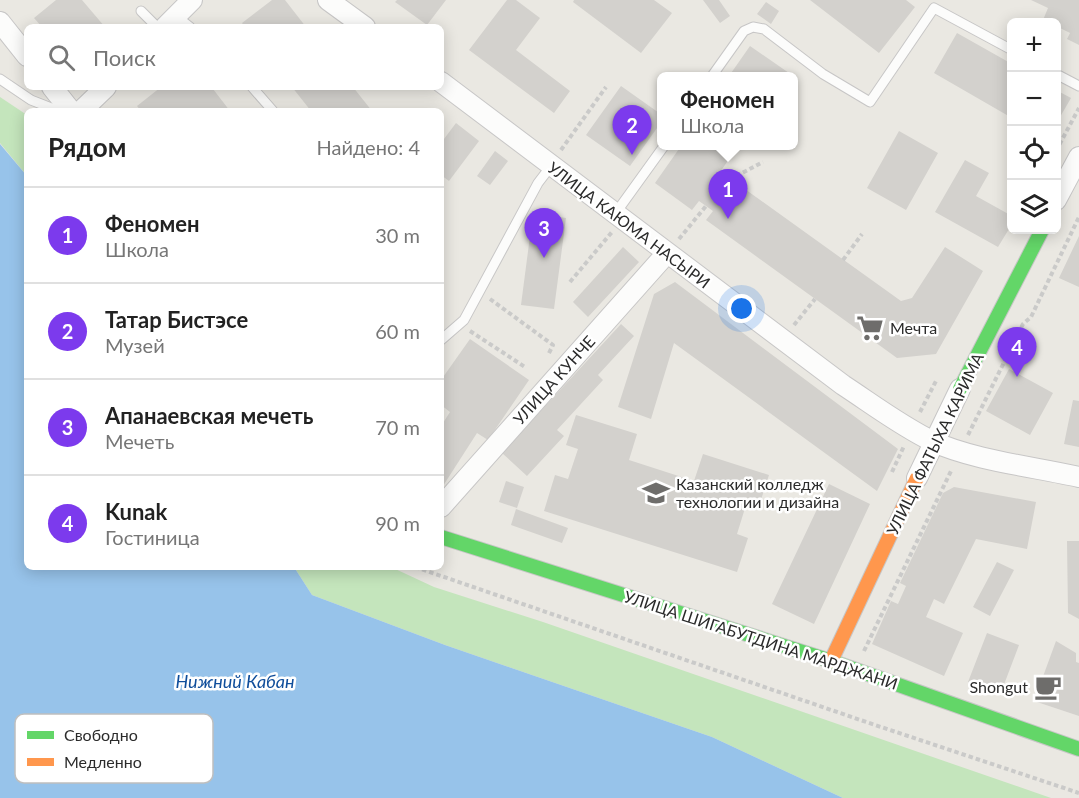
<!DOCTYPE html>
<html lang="ru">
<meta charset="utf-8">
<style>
:root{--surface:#fff;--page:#f6f6f6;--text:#222;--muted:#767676;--line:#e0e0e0;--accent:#7c3aed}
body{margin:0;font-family:Lato,sans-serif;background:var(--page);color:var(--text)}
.controls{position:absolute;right:18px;top:18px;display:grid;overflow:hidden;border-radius:9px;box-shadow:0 3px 15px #0003}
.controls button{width:54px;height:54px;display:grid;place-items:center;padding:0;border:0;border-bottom:2px solid var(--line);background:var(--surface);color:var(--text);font:30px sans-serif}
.you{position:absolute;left:742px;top:309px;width:21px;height:21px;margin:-15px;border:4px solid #fff;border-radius:50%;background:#1a73e8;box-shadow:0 0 0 9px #1a73e833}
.badge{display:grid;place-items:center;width:39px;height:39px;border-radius:50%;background:var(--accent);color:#fff;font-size:20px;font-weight:700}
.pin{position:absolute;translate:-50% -50px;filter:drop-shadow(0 2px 3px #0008)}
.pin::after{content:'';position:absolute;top:32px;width:21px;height:18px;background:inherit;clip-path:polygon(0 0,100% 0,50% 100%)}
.popup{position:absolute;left:657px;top:72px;width:141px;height:78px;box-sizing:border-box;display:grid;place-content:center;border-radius:9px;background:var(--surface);filter:drop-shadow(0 2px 4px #0005);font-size:20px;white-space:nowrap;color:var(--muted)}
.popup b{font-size:22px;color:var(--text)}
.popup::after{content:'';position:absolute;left:50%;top:100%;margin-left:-12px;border:12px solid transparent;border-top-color:var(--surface)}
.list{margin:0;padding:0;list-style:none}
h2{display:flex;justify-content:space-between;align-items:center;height:78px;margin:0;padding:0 24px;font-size:26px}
h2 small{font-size:20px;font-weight:400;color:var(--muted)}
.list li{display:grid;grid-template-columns:39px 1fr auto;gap:18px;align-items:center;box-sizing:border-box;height:96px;padding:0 24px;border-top:2px solid var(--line)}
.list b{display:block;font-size:22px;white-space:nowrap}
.list p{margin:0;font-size:20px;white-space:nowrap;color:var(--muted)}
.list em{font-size:20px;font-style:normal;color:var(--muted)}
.icon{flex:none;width:33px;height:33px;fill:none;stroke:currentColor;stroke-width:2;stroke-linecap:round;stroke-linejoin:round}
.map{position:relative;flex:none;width:1079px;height:798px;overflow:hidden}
.search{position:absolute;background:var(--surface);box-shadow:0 3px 15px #0003;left:24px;top:24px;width:420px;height:66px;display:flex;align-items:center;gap:15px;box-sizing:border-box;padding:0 21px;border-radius:9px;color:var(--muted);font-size:22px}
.panel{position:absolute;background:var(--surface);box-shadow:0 3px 15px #0003;left:24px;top:108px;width:420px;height:462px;border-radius:9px}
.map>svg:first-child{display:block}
.green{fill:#c4e5bc}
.water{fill:#97c3ea}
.building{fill:#d3d1cd}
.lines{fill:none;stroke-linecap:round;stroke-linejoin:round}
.lane-casing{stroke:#c7c6c6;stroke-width:11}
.street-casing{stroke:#c7c6c6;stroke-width:22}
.fast-casing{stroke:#c7c6c6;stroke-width:16}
.slow-casing{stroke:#c7c6c6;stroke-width:16}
.path{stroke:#cacac9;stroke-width:4;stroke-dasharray:4.5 3;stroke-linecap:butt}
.lane{stroke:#fcfcfb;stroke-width:9}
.street{stroke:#fcfcfb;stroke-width:20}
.fast{stroke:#63d668;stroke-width:14}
.slow{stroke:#ff974d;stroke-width:14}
.labels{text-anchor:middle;stroke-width:5;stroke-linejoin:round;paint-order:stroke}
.street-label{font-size:16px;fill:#2b2b2b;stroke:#fff}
.poi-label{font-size:16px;fill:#2b2b2b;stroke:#fff;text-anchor:start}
.water-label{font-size:18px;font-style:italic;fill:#104e9b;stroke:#fff}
.key{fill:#fff;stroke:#bfbfbf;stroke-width:1.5}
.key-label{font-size:16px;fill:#2b2b2b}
</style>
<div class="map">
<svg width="1079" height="798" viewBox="0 0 1079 798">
<rect width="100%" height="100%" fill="#eae8e2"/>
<path class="green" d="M0 97 27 115V176L0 143Z
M294 567H391L434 587 543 622 1051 798H843L712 737 445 645 312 595Z"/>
<path class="water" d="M0 144 27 176V567H294L312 595 445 645 712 737 843 798H0Z"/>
<path class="building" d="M56 0H82L105 27H42L34 18Z
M272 0H285L306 27H245L242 23Z
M397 0H446L427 25 395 2Z
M507 0H516L540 18 516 50 570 91 554 113 469 50Z
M574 0H654L672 13 641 53 573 2Z
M703 0H719L730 16 720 23Z
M810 0H906L915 7 879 53Z
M1031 0H1079V45L1067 39 1070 33 1056 26V22H1049L1043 20 1048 8Z
M766 2 779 11 771 24 757 14Z
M957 33 1012 64V118L934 73Z
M750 46 789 73 786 76H729Z
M621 86 662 115V121L630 166 586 135Z
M161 87H215L213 89 230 111H141L137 106Z
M292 87H353L372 111H311Z
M1056 90 1071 98 1056 124Z
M456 123 479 141 449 181 441 175V143Z
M899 131 938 153 906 210 867 188Z
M681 146H738L716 178 730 188 735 182 901 301 912 298 945 247 983 271 936 354 897 358 706 220 713 211 699 201 692 210 655 183Z
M495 151 508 161 490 185 477 176Z
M965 160 989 173 976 196 1012 216V224L998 247 935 212Z
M533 213 566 218 554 309 521 305Z
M1079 236V287L1059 278Z
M623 247 639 262 588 317 573 302Z
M675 282 898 449 877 491 674 343 651 419 618 407 654 294Z
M621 324 634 336 598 375 603 380 557 430 564 436 527 476 502 453Z
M470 339 529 380 488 440 477 433 441 489V426L450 412 441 405V380Z
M1009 369 1053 393 1030 435 986 411Z
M1073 400 1079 401V447L1064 444Z
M576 415 637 434 629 460 694 481 703 454 769 475 758 509 746 505 737 534 748 538 737 572 544 511 555 475 568 479 578 449 566 445Z
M506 481 524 487 517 508 499 502Z
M829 484 870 504 814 624 772 604Z
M954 487 1036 502 1027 549 976 539 944 604 934 599 926 617 963 633 944 676 872 644 891 601 898 604 906 586 900 583 943 493Z
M516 509 568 528 562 543 511 525Z
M1067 541H1079V619L1068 613Z
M997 562 1014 570 990 616 973 607Z
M987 633 1019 645 1000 695 968 682Z
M1056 641 1076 653V662L1079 663V716L1034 701Z"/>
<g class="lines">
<defs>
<path id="lane" d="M141 11 157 27
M176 16 190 27
M1056 74 1079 86
M712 76 744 31 753 27 764 29 823 74 870 102 934 8 1012 50
M0 79 31 100 59 111
M252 87 273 111
M615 214 664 146
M441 340 464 320 538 183 551 166"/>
<path id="street" d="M328 0 365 27
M0 22 27 56
M165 27 192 0
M441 82 843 385C872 404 901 426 932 441 972 460 1035 467 1079 477
M52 87 71 111
M81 111 106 87
M1056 200 1079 157
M917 478 960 389
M441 507 667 253"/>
<path id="fast" d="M960 389 1042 230
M441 537 831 661 1079 749"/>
<path id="slow" d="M831 661 917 478"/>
</defs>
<use href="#lane" class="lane-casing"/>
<use href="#street" class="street-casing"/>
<use href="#fast" class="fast-casing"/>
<use href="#slow" class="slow-casing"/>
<path class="path" d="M561 150 606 87
M1056 151 1079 108
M723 183 763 162
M679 239 706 206
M843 260 862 234
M570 282 612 232
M490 299 553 345 548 355
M794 325 815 299
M470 331 525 367
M920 412 937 379
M968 435 1023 324 1031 317 1079 217
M892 472 904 446
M415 567 875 725 1079 793
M864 651 952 469"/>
<use href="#lane" class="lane"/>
<use href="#street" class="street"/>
<use href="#fast" class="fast"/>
<use href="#slow" class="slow"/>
</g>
<defs>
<symbol id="supermarket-bare" viewBox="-9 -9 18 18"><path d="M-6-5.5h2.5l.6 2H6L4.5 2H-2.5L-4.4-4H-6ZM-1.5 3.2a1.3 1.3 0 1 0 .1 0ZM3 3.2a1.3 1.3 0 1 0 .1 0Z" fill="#6e6d6b" stroke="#fff" stroke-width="2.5" paint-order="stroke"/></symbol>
<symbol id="university-bare" viewBox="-9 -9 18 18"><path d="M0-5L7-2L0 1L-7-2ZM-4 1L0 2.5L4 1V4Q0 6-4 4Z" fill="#6e6d6b" stroke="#fff" stroke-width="2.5" paint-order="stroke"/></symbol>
<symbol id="cafe-bare" viewBox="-9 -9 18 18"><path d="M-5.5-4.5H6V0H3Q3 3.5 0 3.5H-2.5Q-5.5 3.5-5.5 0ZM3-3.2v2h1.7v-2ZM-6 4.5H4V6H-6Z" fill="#6e6d6b" stroke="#fff" stroke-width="2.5" paint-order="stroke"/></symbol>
</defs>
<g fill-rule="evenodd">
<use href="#supermarket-bare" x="851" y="309" width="38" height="38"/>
<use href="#university-bare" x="637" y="474" width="38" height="38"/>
<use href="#cafe-bare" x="1029" y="668" width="38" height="38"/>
</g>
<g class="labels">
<g class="street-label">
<text transform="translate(629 225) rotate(37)" y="6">УЛИЦА КАЮМА НАСЫРИ</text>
<text transform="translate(554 380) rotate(-48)" y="6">УЛИЦА КУНЧЕ</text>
<text transform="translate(935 444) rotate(-64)" y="6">УЛИЦА ФАТЫХА КАРИМА</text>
<text transform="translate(761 640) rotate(18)" y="6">УЛИЦА ШИГАБУТДИНА МАРДЖАНИ</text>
</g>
<g class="poi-label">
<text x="890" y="334">Мечта</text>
<text x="676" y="490">Казанский колледж<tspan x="676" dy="18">технологии и дизайна</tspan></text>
<text x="1028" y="693" text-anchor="end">Shongut</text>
</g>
<g class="water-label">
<text x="235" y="688">Нижний Кабан</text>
</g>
</g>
<rect x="15" y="714" width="198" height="69" rx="9" class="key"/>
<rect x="27" y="731" width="27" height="8" fill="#63d668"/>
<rect x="27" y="758" width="27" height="8" fill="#ff974d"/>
<g class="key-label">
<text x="64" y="741">Свободно</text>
<text x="64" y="768">Медленно</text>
</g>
</svg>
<div class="controls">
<button>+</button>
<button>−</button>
<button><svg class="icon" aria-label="locate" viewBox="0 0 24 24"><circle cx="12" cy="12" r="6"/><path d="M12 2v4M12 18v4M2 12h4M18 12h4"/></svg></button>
<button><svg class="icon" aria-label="layers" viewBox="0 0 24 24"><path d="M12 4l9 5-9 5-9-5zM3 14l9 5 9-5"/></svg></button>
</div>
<div class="you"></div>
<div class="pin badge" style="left:728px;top:219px">1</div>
<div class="popup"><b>Феномен</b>Школа</div>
<div class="pin badge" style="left:632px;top:155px">2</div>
<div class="pin badge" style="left:544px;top:258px">3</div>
<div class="pin badge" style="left:1017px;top:377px">4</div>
<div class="search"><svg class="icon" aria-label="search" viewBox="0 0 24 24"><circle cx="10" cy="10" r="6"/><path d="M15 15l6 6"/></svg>Поиск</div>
<section class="panel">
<h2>Рядом<small>Найдено: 4</small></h2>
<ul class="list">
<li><span class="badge">1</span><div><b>Феномен</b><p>Школа</p></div><em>30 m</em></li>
<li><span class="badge">2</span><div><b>Татар Бистэсе</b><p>Музей</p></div><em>60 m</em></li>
<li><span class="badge">3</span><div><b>Апанаевская мечеть</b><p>Мечеть</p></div><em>70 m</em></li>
<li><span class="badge">4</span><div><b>Kunak</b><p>Гостиница</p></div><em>90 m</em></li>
</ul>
</section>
</div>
